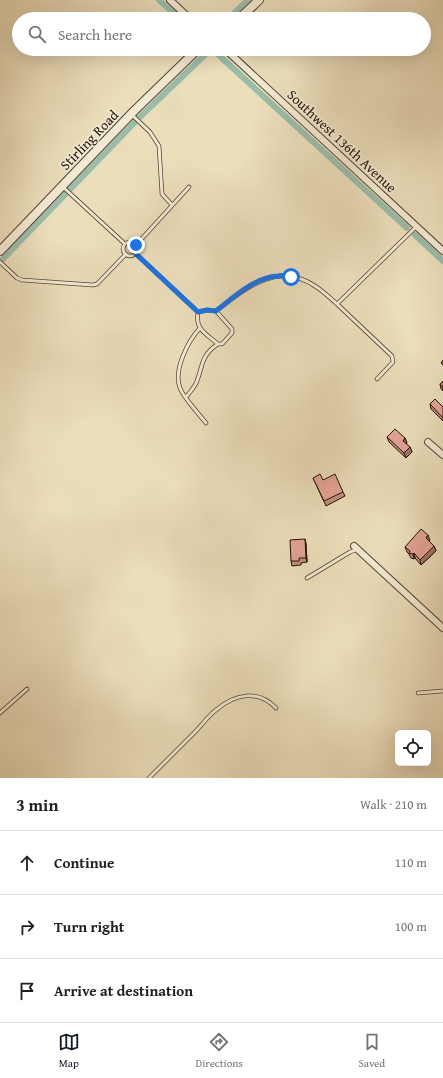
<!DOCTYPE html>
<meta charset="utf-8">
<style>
:root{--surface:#fff;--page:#f6f6f6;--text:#202124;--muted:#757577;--line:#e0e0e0;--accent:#111827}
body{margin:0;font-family:"Gentium Book Plus",serif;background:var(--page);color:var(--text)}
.controls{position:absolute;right:12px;bottom:12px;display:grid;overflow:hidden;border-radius:6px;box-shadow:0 4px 16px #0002}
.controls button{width:36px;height:36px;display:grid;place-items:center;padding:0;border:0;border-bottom:1px solid var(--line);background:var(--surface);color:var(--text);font:20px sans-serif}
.stop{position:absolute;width:12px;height:12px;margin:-9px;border:3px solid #1a73e8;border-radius:50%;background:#fff}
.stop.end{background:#1a73e8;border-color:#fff;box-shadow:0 1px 4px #0008}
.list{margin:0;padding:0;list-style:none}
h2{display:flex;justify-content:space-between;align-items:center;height:52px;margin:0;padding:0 16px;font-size:17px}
h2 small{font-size:13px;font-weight:400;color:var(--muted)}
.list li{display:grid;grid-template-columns:26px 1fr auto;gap:12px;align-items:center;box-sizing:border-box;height:64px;padding:0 16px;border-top:1px solid var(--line)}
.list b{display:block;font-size:15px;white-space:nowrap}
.list em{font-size:13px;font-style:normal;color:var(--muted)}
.icon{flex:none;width:22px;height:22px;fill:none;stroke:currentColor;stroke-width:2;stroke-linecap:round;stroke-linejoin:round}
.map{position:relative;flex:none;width:443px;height:778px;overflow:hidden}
.search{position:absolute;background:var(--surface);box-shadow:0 4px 16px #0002;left:12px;right:12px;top:12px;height:44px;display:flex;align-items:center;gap:10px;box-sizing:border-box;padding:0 14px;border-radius:22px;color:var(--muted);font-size:15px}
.sheet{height:244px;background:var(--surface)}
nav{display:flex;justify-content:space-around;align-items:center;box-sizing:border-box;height:56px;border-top:1px solid var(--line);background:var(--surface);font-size:11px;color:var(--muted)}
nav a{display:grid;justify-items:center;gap:2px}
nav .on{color:var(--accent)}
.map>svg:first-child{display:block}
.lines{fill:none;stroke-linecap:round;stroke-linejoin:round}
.canal{stroke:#9abdaa;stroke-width:6}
.service-casing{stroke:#544534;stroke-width:4.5}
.minor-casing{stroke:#544534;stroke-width:8}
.tertiary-casing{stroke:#544534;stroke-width:10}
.service{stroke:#f3ead3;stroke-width:3}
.minor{stroke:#f3ead3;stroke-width:6}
.tertiary{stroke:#f3ead3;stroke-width:8}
.wall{fill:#c48d81;stroke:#221207}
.shaded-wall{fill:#a07369;stroke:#221207}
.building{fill:#e4a496;stroke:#221207}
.route{stroke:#1a73e8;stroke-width:5}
.labels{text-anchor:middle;stroke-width:3.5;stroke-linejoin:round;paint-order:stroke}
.street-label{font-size:14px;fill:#221207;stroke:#f3ead3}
</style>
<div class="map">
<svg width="443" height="778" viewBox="0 0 443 778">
<rect width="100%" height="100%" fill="#ecdebb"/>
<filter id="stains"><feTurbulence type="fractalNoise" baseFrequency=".005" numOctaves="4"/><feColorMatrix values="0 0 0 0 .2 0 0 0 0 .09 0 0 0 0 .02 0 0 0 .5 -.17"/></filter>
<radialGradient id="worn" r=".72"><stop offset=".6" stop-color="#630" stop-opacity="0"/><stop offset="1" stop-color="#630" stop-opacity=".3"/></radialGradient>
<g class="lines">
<path class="canal" d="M159 0 180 19
M228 19 248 0
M212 49 407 228
M415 235 443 261
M0 262 139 118 211 49"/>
<defs>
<path id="service" d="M132 115 150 132 159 146 162 194 172 205
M63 187 125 244
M123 249a7 7 0 1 1 14 0a7 7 0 1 1-14 0Z
M136 245 189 187
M135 253 198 312
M0 262 17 278 22 280 93 285 97 284 126 254
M207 310 216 311 232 329V333L222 344H218C205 333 195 329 198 312Z
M216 311C246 288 277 261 315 286 323 291 330 298 337 304
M200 328C188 341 173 370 180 388 183 397 199 414 206 423
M377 379 393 362 392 356 337 304 417 226
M186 397C190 392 195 387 197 381 203 365 201 355 218 344
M307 578 350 552 358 549
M418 693 443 691
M0 713 27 689
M149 778C164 763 180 747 195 732 202 725 208 716 216 710 235 694 258 689 276 708"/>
<path id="minor" d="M170 0 190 19
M225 49 443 251
M428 442 443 455
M354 546 443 628"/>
<path id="tertiary" d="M239 19 259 0
M0 251 134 111 198 49"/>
</defs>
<use href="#service" class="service-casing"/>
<use href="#minor" class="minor-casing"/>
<use href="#tertiary" class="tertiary-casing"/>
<use href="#service" class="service"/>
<use href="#minor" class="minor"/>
<use href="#tertiary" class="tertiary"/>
</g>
<path class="wall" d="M443 381V391L441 389 440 384Z
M430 404 443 407V421L431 409Z
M387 437 405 438 407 443 406 444 410 447 412 452 406 458 389 442Z
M313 478 323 480 343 492 345 496 326 506Z
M305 539 306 544 307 562 301 563V565L292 566 291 561Z
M430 540 429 541 434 546 436 551 421 565 415 558 414 559 411 558 409 554 407 552 405 547Z"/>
<path class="shaded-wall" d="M405 438 407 443 404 446 403 441Z
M410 447 412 452 406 458 404 453Z
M428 535 430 540 427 543 426 538Z
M305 539 306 544 307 562 306 558Z
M434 546 436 551 421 565 420 560Z
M414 553 415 558 414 559 413 554Z"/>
<path class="building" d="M443 360V365L441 363Z
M443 381V388L440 384Z
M435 399 443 407V418L430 404Z
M395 429 405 438 403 441 410 447 404 453 387 437Z
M320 474 323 480 335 474 343 492 324 501 313 478Z
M421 529 428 535 426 538 434 546 420 560 414 553 413 554 409 553 410 551 405 547Z
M305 539 306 558H299V561H291L290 540Z"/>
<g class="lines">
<path class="route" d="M136 245 137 249 135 253 198 312 207 310 216 311C234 297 255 277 278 276 282 275 287 276 291 277"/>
</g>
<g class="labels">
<g class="street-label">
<text transform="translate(89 140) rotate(-46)" y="5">Stirling Road</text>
<text transform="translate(342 141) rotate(43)" y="5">Southwest 136th Avenue</text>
</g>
</g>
<rect width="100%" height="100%" filter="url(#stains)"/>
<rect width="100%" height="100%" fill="url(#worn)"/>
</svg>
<div class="controls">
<button><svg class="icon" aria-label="locate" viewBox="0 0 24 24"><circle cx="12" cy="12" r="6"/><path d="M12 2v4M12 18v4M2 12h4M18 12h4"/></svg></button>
</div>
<div class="stop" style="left:291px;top:277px"></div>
<div class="stop end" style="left:136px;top:245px"></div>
<div class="search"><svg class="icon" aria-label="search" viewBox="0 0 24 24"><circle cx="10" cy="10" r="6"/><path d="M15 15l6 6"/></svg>Search here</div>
</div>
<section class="sheet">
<h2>3 min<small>Walk · 210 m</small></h2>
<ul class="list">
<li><svg class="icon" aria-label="ahead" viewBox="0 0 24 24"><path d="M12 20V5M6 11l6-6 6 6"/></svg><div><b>Continue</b></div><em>110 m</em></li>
<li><svg class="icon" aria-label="right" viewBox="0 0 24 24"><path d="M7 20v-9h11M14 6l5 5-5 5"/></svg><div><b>Turn right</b></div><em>100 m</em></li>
<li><svg class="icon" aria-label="arrive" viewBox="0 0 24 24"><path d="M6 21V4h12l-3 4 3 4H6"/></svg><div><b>Arrive at destination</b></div></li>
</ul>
</section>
<nav>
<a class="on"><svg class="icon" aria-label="map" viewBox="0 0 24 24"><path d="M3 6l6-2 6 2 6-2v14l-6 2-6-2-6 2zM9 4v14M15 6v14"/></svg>Map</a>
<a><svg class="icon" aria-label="directions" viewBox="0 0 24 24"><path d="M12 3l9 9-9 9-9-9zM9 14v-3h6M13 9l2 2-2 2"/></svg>Directions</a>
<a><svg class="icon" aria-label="saved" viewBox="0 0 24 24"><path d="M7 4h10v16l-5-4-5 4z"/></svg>Saved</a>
</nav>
